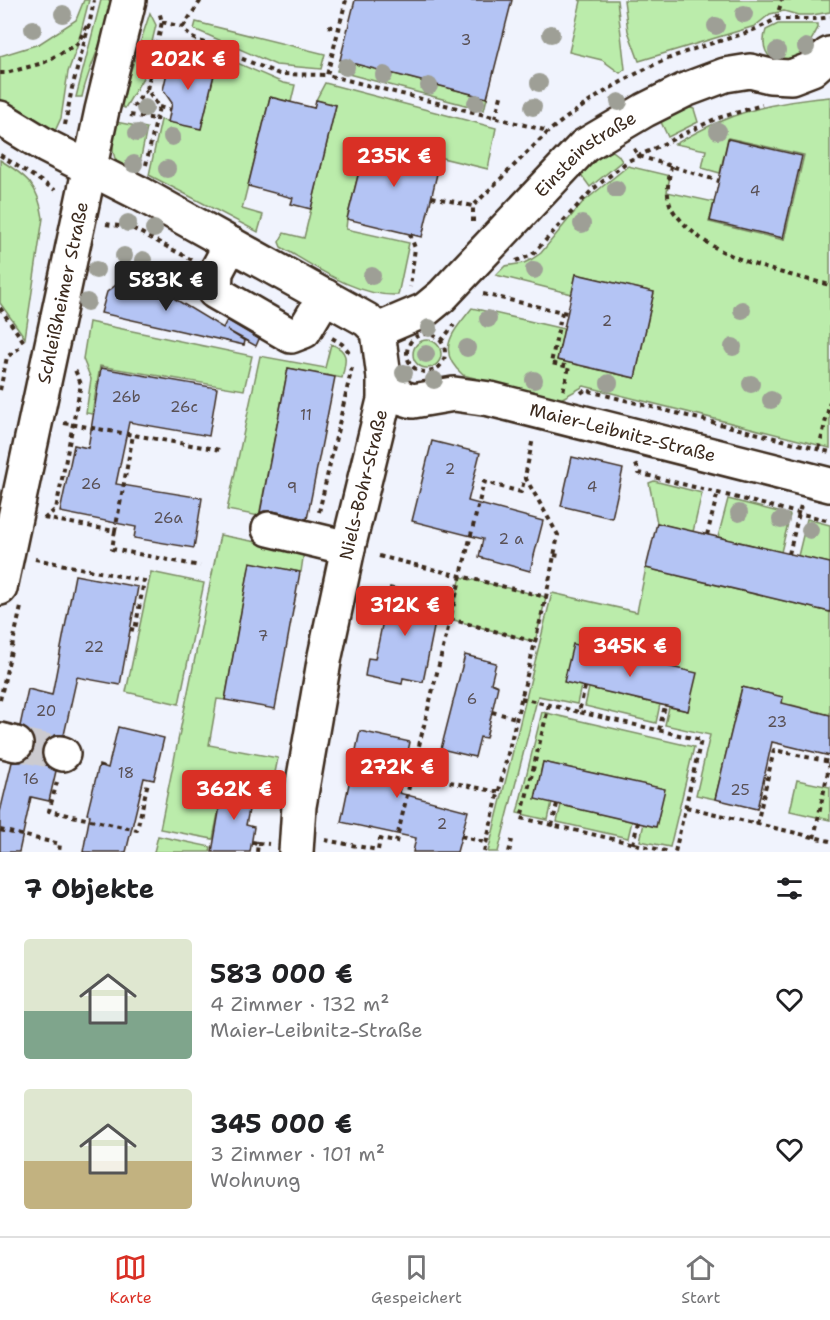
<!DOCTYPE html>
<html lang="de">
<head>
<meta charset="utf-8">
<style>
	:root { --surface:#fff; --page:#f2f2f2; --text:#202124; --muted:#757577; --line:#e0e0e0; --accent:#d93025 }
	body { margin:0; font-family:"Shantell Sans",sans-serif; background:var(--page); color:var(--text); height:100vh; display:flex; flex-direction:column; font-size:22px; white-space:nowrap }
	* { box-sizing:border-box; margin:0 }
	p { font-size:20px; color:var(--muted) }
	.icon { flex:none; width:33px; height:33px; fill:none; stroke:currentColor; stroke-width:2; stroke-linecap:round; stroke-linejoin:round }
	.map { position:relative; height:852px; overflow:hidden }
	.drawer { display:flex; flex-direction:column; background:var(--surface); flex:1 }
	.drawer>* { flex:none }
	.price { position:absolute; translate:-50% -51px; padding:0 14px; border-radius:6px; background:var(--accent); color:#fff; font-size:20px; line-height:39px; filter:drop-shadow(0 2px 3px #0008) }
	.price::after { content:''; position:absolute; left:50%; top:36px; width:18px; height:14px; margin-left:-9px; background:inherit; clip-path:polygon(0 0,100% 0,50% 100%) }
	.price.selected { background:#222; color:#fff }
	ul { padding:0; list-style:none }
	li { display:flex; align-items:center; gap:18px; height:150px; padding:0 24px }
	li span { display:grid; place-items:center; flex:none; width:168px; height:120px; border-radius:6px; color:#555 }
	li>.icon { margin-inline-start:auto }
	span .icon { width:72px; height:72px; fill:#fffc; stroke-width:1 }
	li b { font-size:26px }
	h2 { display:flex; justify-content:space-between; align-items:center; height:72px; padding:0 24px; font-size:26px }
	.dock { display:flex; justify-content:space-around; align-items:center; height:84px; border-top:2px solid var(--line); background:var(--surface); font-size:16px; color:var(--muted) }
	.dock a { display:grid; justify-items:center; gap:3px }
	.dock .selected { color:var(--accent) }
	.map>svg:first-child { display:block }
	.green { fill:#bbecab; stroke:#7b8b64; stroke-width:1.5 }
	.building { fill:#b4c4f4; stroke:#3b2a1e; stroke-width:1.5 }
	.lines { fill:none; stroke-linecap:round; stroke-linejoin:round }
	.minor-tunnel { stroke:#cccbd0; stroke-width:33; stroke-dasharray:33 16; stroke-linecap:butt }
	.minor-casing { stroke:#3b2a1e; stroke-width:38 }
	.path { stroke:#3b2a1e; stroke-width:4; stroke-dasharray:4.5 4.5; stroke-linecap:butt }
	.minor { stroke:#fff; stroke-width:33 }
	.tree { fill:#9e9f96 }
	.labels { text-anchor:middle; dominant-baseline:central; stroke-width:5; stroke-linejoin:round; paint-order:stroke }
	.number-label { font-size:15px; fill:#595054 }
	.street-label { font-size:18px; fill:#3b2a1e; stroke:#fff }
</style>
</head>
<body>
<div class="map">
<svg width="830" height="852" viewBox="0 0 830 852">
	<rect width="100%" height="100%" fill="#f0f3fd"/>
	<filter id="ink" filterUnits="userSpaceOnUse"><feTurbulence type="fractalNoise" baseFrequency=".0167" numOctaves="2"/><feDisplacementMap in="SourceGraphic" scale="12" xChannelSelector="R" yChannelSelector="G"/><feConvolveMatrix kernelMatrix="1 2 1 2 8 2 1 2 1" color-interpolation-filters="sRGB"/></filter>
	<g filter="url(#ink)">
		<path class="green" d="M84,0H89L77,47L68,72L61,118L55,131L47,130L0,106V56L39,44L76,20Z
			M101,0H111C108,13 106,26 102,38C95,58 86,77 82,97H76Z
			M579,0H617L625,69L620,73L602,60L569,52L581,1Z
			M624,0H830V12L812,15H798L784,11L770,14L755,26L639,61L628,31Z
			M150,13L156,25L144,76L125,108L119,106Z
			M196,22L325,54L321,69L276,65L194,29Z
			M778,24H818V28C812,38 806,53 797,59C792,62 788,62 783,62C765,61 761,45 766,30Z
			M219,55L283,83L295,85L291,102L270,97L242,209L263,215L258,232L149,175L161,120L201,128Z
			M340,60L487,98L484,110L337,71Z
			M325,83L496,128L488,169L367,140L347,219L346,229L409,243L398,295C357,297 316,267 281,247L279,242L284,233L304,238L336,105L316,100Z
			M830,97V448L584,386L559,400L463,375C434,350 454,331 472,308L564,329L557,360L635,378L654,292L576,274L572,294L496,275L505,266L524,263L532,259L541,253L582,203L628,166L670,176L667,192L714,202L709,222L784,240L804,155L728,138L720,173L702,168L706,150L675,144C690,136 705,127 721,121C753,107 795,100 830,97Z
			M685,106L694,109L698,122L668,137L661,122L662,113Z
			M116,122L147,128L137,177C132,173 125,170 120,166C109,155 113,136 116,122Z
			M610,149L618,155L622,161L590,187L582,176L581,166Z
			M0,160C28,177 38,185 43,218L25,338L0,303Z
			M89,322L252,356L244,390L100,366L92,414L86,413L91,379L83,359Z
			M413 354a14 14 0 1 1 28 0a14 14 0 1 1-28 0Z
			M331,344C350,351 346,361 342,378L288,368L259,516L227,510L260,356L325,368Z
			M654,481L702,493L693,532L657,523L649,483Z
			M728,499L790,515L781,552L718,537Z
			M807,519L830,525V563L798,556Z
			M220,535L304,551L301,572L250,563L225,700L217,699L209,745L278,758L271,792L224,783L213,839L160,829Z
			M646,568L830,612V715L792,705L781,706L783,697L742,687L715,799L696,795L710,735L665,725L669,707L688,711L564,682L581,686L577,704L538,696L498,852H488L552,593L637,612Z
			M151,572L204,583L179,704L126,692Z
			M461,577L546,597L535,642L450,619Z
			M589,688L660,704L656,723L585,706Z
			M542,712L694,747L670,847L640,841L644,823L656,826L664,789L543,762L535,798L552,802L548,820L517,813Z
			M797,780L830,787V820L790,811Z
			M561,805L632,821L628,838L557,822Z
			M158,836L211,847L210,852H154Z"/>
		<path class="building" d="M355,0H512L487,98L340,60Z
			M171,55L216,66L201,129L168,122L172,103L163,90Z
			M270,97L314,108L316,100L336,105L311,209L291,204L293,198L248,186Z
			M728,139L802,156L783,238L710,221Z
			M367,140L441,157L422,237L347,219Z
			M132,273L223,328L227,320L259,339L256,346L227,330L245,341L244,345L101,313L107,292Z
			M576,274L654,292L635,378L557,360Z
			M101,368L217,388L209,436L129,422L116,484L202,498L194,548L134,538L136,527L60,512L74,445L88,448Z
			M288,368L335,377L307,519L273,511H264L260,513Z
			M432,441L480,453L468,501L543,521L530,571L479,557L483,539L412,521Z
			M572,457L623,469L612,518L561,506Z
			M657,523L830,563V612L646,568Z
			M250,562L300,572L275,709L225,700Z
			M75,575L138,587L120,685L77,677L64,735H56L48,739L42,748V757L46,765L56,771L49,801L31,797L19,852H0V812L12,762H21L29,757L34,748V738L29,731L20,726L28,689L52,695Z
			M390,587L440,598L423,682L403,678L402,684L365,676L368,658L375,659Z
			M573,644L697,673L688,711L564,682Z
			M465,655L496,663L491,683L498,686L486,738L480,737L475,757L441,749Z
			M742,687L783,697L782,703L830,715V756L772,742L757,809L715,799Z
			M118,727L164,738L154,780L144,778L126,852H83L90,815L87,814L99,765L108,768Z
			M360,731L410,742L399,793L468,811L457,852H413L416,838L341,822Z
			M543,762L665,789L656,827L535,799Z
			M224,783L253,789L246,825L254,827L250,852H212Z"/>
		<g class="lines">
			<path class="minor-tunnel" d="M16,744L60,753"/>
			<g class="minor-casing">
				<g id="minor">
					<path id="s1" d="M0,118L46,146L141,194L367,320L378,331L384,377L400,397L413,401L454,394L490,399L830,485"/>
					<path d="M231,244L216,272L215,292L291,336L304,331L325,296"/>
					<path id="s2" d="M378,331L385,327L425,310L442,296L584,146L645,110L685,90L725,75L750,71L770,76L791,77L812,69L828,55L830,54"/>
					<path d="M269,529L348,548"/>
					<path id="s3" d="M0,588L102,110L129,0"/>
					<path d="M0,740L16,744"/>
					<path d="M60,753L63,754"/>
					<path id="s4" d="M296,852L299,806L325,656L348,548L384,400V377"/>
				</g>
			</g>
			<path class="path" d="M346,0L327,75L548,131
				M776,19H817L830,17
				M162,22L183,27L190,37L279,74L327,75
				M328,26L347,30
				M183,27L201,0
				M0,73H6L43,63L77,44L87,26
				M133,107L147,89
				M159,107L171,110
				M130,115L156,119
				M495,118L502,93
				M65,125L72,88L90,21L94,0
				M634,149L639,156L719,181
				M0,155L55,190
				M146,165L159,107L147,89L162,22L159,11
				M671,166C669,180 665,193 671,207C673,211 676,215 679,218C713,260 780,272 830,285
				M432,197L473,206
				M473,222V206L549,131C589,100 632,72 680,54C713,41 745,37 776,19L782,0
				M106,224L132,228L192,260
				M410,234L415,248L410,287
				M516,261L532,255L592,190L628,161L715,119L762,105
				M483,294L567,313
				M0,308L24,342
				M562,312L551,363L569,367L563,391
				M407 353a19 19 0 1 1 38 0a19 19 0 1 1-38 0Z
				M332,338L342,344L351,354
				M441,341L454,325
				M0,390L7,357L23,345
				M581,393L585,390L830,452
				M64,423L220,450
				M819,449L830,402
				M636,464L639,473L654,477L830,521
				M319,512L352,367
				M44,518L115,531L112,549L200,566
				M44,519L56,509L81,384L75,370
				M115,531L133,435
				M707,535L718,492
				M789,554L801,505
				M554,555L560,556
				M379,556L546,597L558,535L525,477L533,438
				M35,559L144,581L135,630L130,629
				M450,619L535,642
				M585,687L579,712L701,740L675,852
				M521,698L579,712
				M0,700L21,607
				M549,705L521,818L670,852
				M492,712L516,718
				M659,730L665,706
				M57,782L49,811L137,830L148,782
				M498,792L412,774L484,482L521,492L525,477
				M686,807L830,841
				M757,824L774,750L830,762
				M552,826L557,804
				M0,830L60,844L59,852
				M461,836L487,843
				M814,838L830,762
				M325,840L378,850L380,839L396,842L412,774
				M252,842L258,843
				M633,844L638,822
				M257,852L258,843L269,844
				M484,852L546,597
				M509,852L512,840"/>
			<use href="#minor" class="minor"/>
		</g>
		<g class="tree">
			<circle cx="63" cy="14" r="9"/>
			<circle cx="744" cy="14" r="9"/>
			<circle cx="716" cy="26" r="9"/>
			<circle cx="33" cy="29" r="9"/>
			<circle cx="551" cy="34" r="9"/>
			<circle cx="806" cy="47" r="9"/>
			<circle cx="777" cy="51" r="9"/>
			<circle cx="346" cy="67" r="9"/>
			<circle cx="384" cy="75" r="9"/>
			<circle cx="539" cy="83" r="9"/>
			<circle cx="429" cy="86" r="9"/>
			<circle cx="619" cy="102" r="9"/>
			<circle cx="476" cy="103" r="9"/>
			<circle cx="533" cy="107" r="9"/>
			<circle cx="145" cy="108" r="9"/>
			<circle cx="718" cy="131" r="9"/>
			<circle cx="137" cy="133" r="9"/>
			<circle cx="172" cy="137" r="9"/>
			<circle cx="134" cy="164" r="9"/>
			<circle cx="167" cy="169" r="9"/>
			<circle cx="616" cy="189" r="9"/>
			<circle cx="128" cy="223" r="9"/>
			<circle cx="582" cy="224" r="9"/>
			<circle cx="154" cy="229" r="9"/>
			<circle cx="124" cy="256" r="9"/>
			<circle cx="143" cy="260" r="9"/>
			<circle cx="96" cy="270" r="9"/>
			<circle cx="534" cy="270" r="9"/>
			<circle cx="372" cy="276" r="9"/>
			<circle cx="87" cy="302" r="9"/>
			<circle cx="742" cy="310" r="9"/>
			<circle cx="488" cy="319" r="9"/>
			<circle cx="429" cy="328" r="9"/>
			<circle cx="733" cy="347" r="9"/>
			<circle cx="467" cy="348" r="9"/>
			<circle cx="426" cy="354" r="9"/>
			<circle cx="404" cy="373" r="9"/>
			<circle cx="434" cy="380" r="9"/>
			<circle cx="534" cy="380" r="9"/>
			<circle cx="609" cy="383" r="9"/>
			<circle cx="751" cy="384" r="9"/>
			<circle cx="771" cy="400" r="9"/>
			<circle cx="739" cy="513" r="9"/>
			<circle cx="781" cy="520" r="9"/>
			<circle cx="810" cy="530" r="9"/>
		</g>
	</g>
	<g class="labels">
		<g class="number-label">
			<text x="466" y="40">3</text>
			<text x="755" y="191">4</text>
			<text x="607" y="321">2</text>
			<text x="126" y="397">26b</text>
			<text x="184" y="407">26c</text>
			<text x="306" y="415">11</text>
			<text x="450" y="469">2</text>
			<text x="91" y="484">26</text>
			<text x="592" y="487">4</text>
			<text x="292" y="488">9</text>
			<text x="168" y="518">26a</text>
			<text x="511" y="539">2 a</text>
			<text x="263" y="636">7</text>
			<text x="94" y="647">22</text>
			<text x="472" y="699">6</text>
			<text x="46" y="711">20</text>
			<text x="777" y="722">23</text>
			<text x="126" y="773">18</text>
			<text x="31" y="779">16</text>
			<text x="740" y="790">25</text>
			<text x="442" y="824">2</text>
		</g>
		<g class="street-label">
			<text stroke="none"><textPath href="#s2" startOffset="276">Einsteinstraße</textPath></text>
			<text stroke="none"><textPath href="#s3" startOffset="302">Schleißheimer Straße</textPath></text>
			<text stroke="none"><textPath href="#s1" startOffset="735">Maier-Leibnitz-Straße</textPath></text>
			<text stroke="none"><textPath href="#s4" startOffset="374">Niels-Bohr-Straße</textPath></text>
		</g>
	</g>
</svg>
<b class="price" style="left:188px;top:91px">202K €</b>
<b class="price" style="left:394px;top:188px">235K €</b>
<b class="price selected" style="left:166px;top:312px">583K €</b>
<b class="price" style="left:405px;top:637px">312K €</b>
<b class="price" style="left:630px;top:678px">345K €</b>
<b class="price" style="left:397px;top:799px">272K €</b>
<b class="price" style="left:234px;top:821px">362K €</b>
</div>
<section class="drawer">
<h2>7 Objekte<svg class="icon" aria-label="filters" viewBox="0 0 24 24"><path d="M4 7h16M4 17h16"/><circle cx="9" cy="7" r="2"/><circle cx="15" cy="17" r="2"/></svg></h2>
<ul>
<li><span style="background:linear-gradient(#dfe7d0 60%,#7fa58c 0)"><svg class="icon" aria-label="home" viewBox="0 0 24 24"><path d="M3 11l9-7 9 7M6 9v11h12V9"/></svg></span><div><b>583 000 €</b><p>4 Zimmer · 132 m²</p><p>Maier-Leibnitz-Straße</p></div><svg class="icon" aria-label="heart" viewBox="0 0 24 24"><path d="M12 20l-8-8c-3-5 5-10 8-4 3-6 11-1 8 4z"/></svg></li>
<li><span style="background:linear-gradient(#dfe7d0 60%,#c2b280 0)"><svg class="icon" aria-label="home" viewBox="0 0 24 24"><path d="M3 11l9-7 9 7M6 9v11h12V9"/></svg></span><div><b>345 000 €</b><p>3 Zimmer · 101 m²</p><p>Wohnung</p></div><svg class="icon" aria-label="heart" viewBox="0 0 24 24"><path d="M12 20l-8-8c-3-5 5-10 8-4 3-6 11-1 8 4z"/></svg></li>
</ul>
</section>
<nav class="dock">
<a class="selected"><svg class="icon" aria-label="map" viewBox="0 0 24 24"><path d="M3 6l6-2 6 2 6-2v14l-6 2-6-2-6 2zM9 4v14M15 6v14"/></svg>Karte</a>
<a><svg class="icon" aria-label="saved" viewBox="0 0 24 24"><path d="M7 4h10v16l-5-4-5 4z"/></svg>Gespeichert</a>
<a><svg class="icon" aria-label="home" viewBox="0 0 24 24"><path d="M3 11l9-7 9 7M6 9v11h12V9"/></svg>Start</a>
</nav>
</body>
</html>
